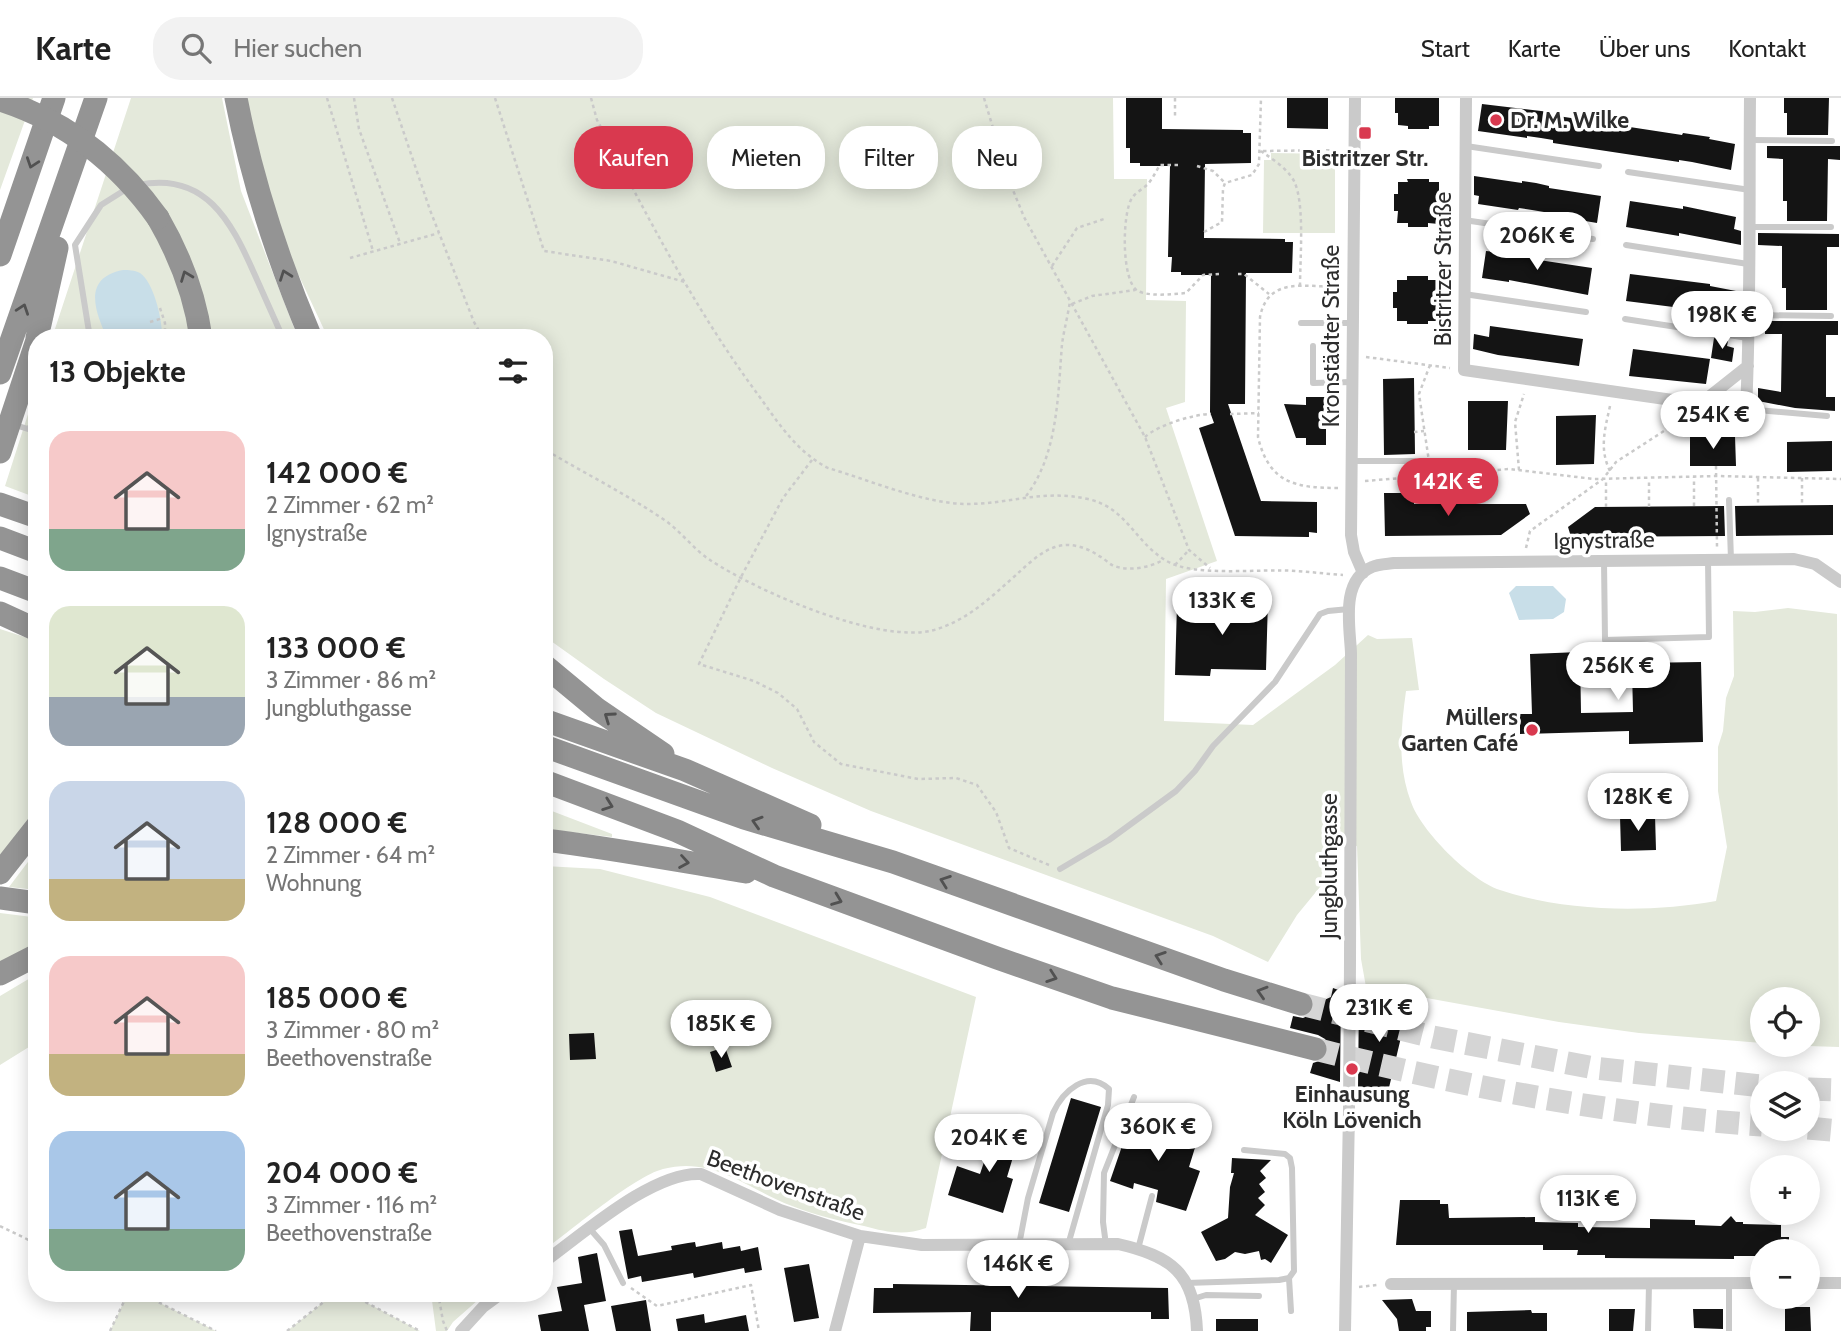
<!DOCTYPE html>
<html lang="de">
<head>
<meta charset="utf-8">
<style>
	:root { --surface:#fff; --page:#f2f2f2; --text:#222; --muted:#767676; --line:#e0e0e0; --accent:#d9394f }
	body { margin:0; font-family:Cabin,sans-serif; background:var(--page); color:var(--text); height:100vh; display:flex; flex-direction:column; font-size:26px; white-space:nowrap }
	* { box-sizing:border-box; margin:0 }
	p { font-size:23px; color:var(--muted) }
	.icon { flex:none; width:38px; height:38px; fill:none; stroke:currentColor; stroke-width:2; stroke-linecap:round; stroke-linejoin:round }
	.map { position:relative; flex:1; overflow:hidden }
	.side { position:absolute; left:28px; top:231px; width:525px; height:973px; display:flex; flex-direction:column; background:var(--surface); border-radius:28px; box-shadow:0 4px 18px #0003 }
	.side>* { flex:none }
	.guide { position:absolute; left:574px; top:28px; width:665px; height:63px; display:flex; gap:14px }
	.buttons { position:absolute; left:1750px; top:889px; display:grid; gap:14px }
	.buttons a { display:grid; place-items:center; width:70px; height:70px; border-radius:50%; background:var(--surface); box-shadow:0 4px 18px #0003; font-size:35px }
	.price { position:absolute; translate:-50% -60px; padding:0 16px; border-radius:24px; background:#fff; color:#222; font-size:23px; line-height:46px; filter:drop-shadow(0 2px 4px #0008) }
	.price::after { content:''; position:absolute; left:50%; top:42px; width:21px; height:16px; margin-left:-10px; background:inherit; clip-path:polygon(0 0,100% 0,50% 100%) }
	.price.current { background:var(--accent); color:#fff }
	ul { padding:0; list-style:none }
	li { display:flex; align-items:center; gap:21px; height:175px; padding:0 21px }
	li span { display:grid; place-items:center; flex:none; width:196px; height:140px; border-radius:21px; color:#555 }
	li>.icon { margin-inline-start:auto }
	span .icon { width:84px; height:84px; fill:#fffc; stroke-width:1 }
	li b { font-size:30px }
	h2 { display:flex; justify-content:space-between; align-items:center; height:84px; padding:0 21px; font-size:30px }
	.chip { padding:0 24px; border-radius:28px; background:var(--surface); box-shadow:0 4px 18px #0003; font-size:24px; line-height:63px }
	.chip.current { background:var(--accent); color:#fff }
	header { display:flex; align-items:center; gap:42px; box-sizing:border-box; height:98px; padding:0 35px; background:var(--surface); border-bottom:2px solid var(--line) }
	header strong { font-size:33px }
	nav { display:flex; gap:38px; margin-inline-start:auto; font-size:24px }
	.search { width:490px; height:63px; background:var(--page); display:flex; align-items:center; gap:18px; box-sizing:border-box; padding:0 24px; border-radius:28px; color:var(--muted); font-size:26px }
	.map>svg:first-child { display:block }
	.green { fill:#e4e9db }
	.water { fill:#c8dee8 }
	.building { fill:#141414 }
	.lines { fill:none; stroke-linecap:round; stroke-linejoin:round }
	.motorway-tunnel { stroke:#d5d5d5; stroke-width:23; stroke-dasharray:23 11; stroke-linecap:butt }
	.path { stroke:#cacaca; stroke-width:2.5; stroke-dasharray:3.5 3.5; stroke-linecap:butt }
	.service { stroke:#cacaca; stroke-width:6 }
	.minor { stroke:#cacaca; stroke-width:12 }
	.motorway { stroke:#949494; stroke-width:23 }
	.minor-bridge { stroke:#cacaca; stroke-width:12 }
	.motorway-bridge { stroke:#949494; stroke-width:23 }
	.oneway { stroke:#515151 }
	.poi-dot { fill:#d9394f; stroke:#fff; stroke-width:2.5 }
	.labels { text-anchor:middle; dominant-baseline:central; stroke-width:7; stroke-linejoin:round; paint-order:stroke }
	.poi-label { font-size:23px; font-weight:bold; fill:#2d2d2d; stroke:#fff }
	.street-label { font-size:23px; fill:#2d2d2d; stroke:#fff }
</style>
</head>
<body>
<header>
<strong>Karte</strong>
<div class="search"><svg class="icon" aria-label="search" viewBox="0 0 24 24"><circle cx="10" cy="10" r="6"/><path d="M15 15l6 6"/></svg>Hier suchen</div>
<nav><a>Start</a><a>Karte</a><a>Über uns</a><a>Kontakt</a></nav>
</header>
<div class="map">
<svg width="1841" height="1233" viewBox="0 0 1841 1233">
	<rect width="100%" height="100%" fill="#fff"/>
	<path class="green" d="M0,0H33L0,92Z
		M131,0H222L241,93L298,240H52Z
		M247,0H1113L1114,81H1147L1146,202L1186,203L1185,304L1166,310L1217,463L1166,481L1164,623L1253,627L1335,567L1368,537L1377,541L1412,540L1419,592L1406,593C1401,630 1397,667 1411,704C1421,733 1470,782 1500,792C1564,814 1650,815 1716,803L1727,749L1718,693V649L1723,633L1726,600L1734,578L1733,513L1755,514L1788,510L1837,516L1839,949L1778,947H1808V901H1762V945L1639,935L1559,924L1366,889L1361,861L1357,748L1342,746L1334,772L1297,817L1268,864L1213,838L871,713L772,670L656,615L604,581L544,538V240H328L286,150L258,55Z
		M1271,55L1335,56V135H1263L1264,62H1271Z
		M37,288V400L5,388Z
		M0,531L37,543V710L0,758Z
		M544,710L612,736V739L544,731Z
		M37,752V792L9,789Z
		M544,768L600,771L710,799L976,899L926,1130C904,1138 886,1134 864,1128C839,1123 815,1117 792,1108C747,1091 715,1058 663,1071C633,1079 572,1132 544,1152Z
		M0,815L32,819L33,815H37V844L0,866Z
		M37,876V944L0,967V898Z
		M128,1195H140L216,1233H110Z
		M335,1195L354,1198L420,1233H287Z
		M431,1195H486L453,1224L447,1233H436Z"/>
	<path class="water" d="M123,172C129,172 134,172 140,175C154,184 163,224 162,240H107C95,213 82,180 123,172Z
		M1516,488H1553L1566,501L1564,514L1553,521L1519,522L1509,495Z"/>
	<path class="building" d="M1126,0H1162V31L1243,32V35H1251V65L1205,66L1204,140L1285,141V144H1293L1292,175H1246L1245,306H1228L1261,403L1317,404V435L1309,434V439L1235,438L1199,330L1214,325L1210,314L1211,177H1181V174H1171L1172,159H1168L1170,68H1140V65H1130V50H1126Z
		M1287,0H1328V31L1287,30Z
		M1395,0H1439V28H1429V31H1408V28L1398,27V15H1395Z
		M1784,0H1829L1828,37H1787V15H1784Z
		M1482,6L1558,15V18L1682,37L1683,35L1710,39L1709,41L1735,46L1731,72L1692,64L1679,62V64L1553,45V42L1541,40L1527,38V40L1478,33Z
		M1767,48H1840V62L1828,61L1827,123H1787V103H1783V61L1767,60Z
		M1474,78L1522,85V83L1536,85L1549,88V90L1601,98L1597,125L1544,116V114L1532,112L1519,110L1518,112L1478,106L1479,98L1474,97Z
		M1407,81H1429V84H1439V126L1428,125V129H1408V125H1397L1398,113H1394V96H1398V84H1408Z
		M1630,103L1683,111V108L1736,119L1734,131L1741,133V147L1679,135V138L1626,129Z
		M1758,135L1839,136V149H1827V212H1786V190H1782V148L1758,147Z
		M1486,153L1526,157L1540,159L1539,162L1592,170L1588,197L1509,182V184L1482,180Z
		M1630,176L1710,186V188L1736,193L1729,231L1716,229L1718,217L1705,215V213L1626,203Z
		M1407,178H1428V182H1438V223H1428V226H1407V223H1397V210H1393V194H1397V182H1407Z
		M1765,223H1838V237H1826V299H1835V313L1795,310L1758,303V290L1781,294L1782,236H1765Z
		M1490,228L1583,241L1579,268L1498,257L1473,251L1474,236L1489,239Z
		M1714,240L1728,243L1727,248L1734,250L1732,264L1711,260Z
		M1633,251L1710,261L1706,286L1629,278Z
		M1414,280L1415,356L1384,357L1383,281Z
		M1306,299H1326V347H1306V340H1296L1284,306L1306,307Z
		M1468,303H1508L1506,352H1468Z
		M1596,317L1594,366L1556,367V318Z
		M1735,338L1736,368H1690V339Z
		M1832,343V373L1787,374V344Z
		M1384,395H1414V406H1526L1530,416L1501,437L1385,438Z
		M1833,407V437L1736,438L1735,408Z
		M1724,408L1725,438L1571,439L1568,429L1595,409Z
		M1232,500L1268,501L1266,572L1211,571L1210,578L1175,577L1177,506L1232,507Z
		M1580,554L1581,615L1633,614L1632,571H1639V565L1701,564L1703,644L1629,646V633L1520,636V616H1532L1530,556Z
		M1655,717L1656,752L1621,753L1620,718Z
		M1333,890L1341,893L1340,984L1310,975L1313,965L1325,961L1328,955L1329,948L1325,941L1318,937L1290,930L1293,918L1303,920L1310,917L1315,906L1331,899Z
		M1359,899L1391,910L1392,906L1408,910L1387,998L1358,990Z
		M594,935L596,961L570,962L569,936Z
		M725,949L732,969L716,974L710,954Z
		M1071,1000L1101,1009L1069,1114L1039,1105Z
		M1132,1019L1198,1040L1189,1069L1200,1073L1186,1113L1156,1104L1158,1092L1134,1085L1133,1091L1110,1083Z
		M996,1028L1020,1036L1007,1079L1013,1081L1003,1115L948,1097L957,1068L980,1076Z
		M1232,1060L1271,1062L1260,1073L1266,1080L1259,1086L1265,1094L1258,1100L1265,1107L1255,1117L1288,1137L1271,1165L1265,1161L1261,1162L1259,1153L1245,1156L1235,1154L1225,1161L1216,1163L1201,1134L1228,1120L1230,1089L1234,1075H1231Z
		M1400,1102H1440V1106H1448L1449,1120L1535,1119V1124L1578,1125V1129L1650,1130V1121L1695,1122V1127L1721,1128L1731,1118L1736,1124H1743V1126L1781,1127V1139H1789V1153H1762V1158H1734V1161L1605,1160V1157H1577L1578,1152H1543V1147H1396Z
		M632,1131L638,1158L672,1152L671,1148L688,1145L695,1144L696,1149L722,1144L723,1151L740,1148L741,1153L758,1149L762,1172L745,1175L744,1170L694,1180L693,1175L642,1184L641,1178L628,1181L619,1133Z
		M597,1155L606,1203L584,1207L589,1233H541L538,1217L562,1213L557,1189L582,1185L578,1159Z
		M809,1166L819,1220L794,1224L784,1170Z
		M893,1186L1168,1190L1169,1221H1151V1214H991V1233H970L971,1214L873,1215L874,1190H893Z
		M1412,1201L1416,1213H1431V1229H1426V1233H1399L1397,1221L1382,1202Z
		M646,1202L651,1233H616L611,1208Z
		M1785,1209H1810L1811,1233H1785Z
		M1609,1211H1635L1633,1233H1609Z
		M1693,1211H1723V1231L1694,1230Z
		M1531,1212L1532,1215H1547V1233H1467V1214Z
		M704,1216L705,1225L746,1217L749,1233H678L676,1221Z
		M1216,1221H1258V1233H1216Z"/>
	<g class="lines">
		<path class="motorway-tunnel" d="M1301,906L1433,939L1594,970L1762,988
			M1315,951C1462,988 1611,1017 1762,1027
			M1808,991L1841,992
			M1808,1030L1841,1033"/>
		<path class="path" d="M327,0L373,153
			M354,0L359,31L400,145
			M392,0L430,112L474,224L483,240
			M495,0L544,153L611,163L685,184
			M591,0L597,22C646,116 695,212 759,298C779,326 797,354 828,370C869,382 925,406 967,406C1010,406 1042,391 1088,401C1127,410 1134,443 1165,462C1192,480 1262,470 1296,473C1312,474 1327,476 1343,477
			M984,0L1008,80L1024,119L1145,339L1189,452L1210,470
			M1175,0V18
			M1261,53C1272,61 1287,70 1294,83C1305,105 1300,161 1300,188
			M1263,53L1340,52
			M1178,67H1160C1156,73 1153,80 1148,86C1143,91 1136,94 1132,100C1122,115 1121,184 1138,193C1150,199 1173,196 1186,195L1203,177L1219,176
			M1197,68L1213,73L1225,85
			M1204,134L1222,124L1223,91L1225,85L1252,77L1259,66L1261,0
			M350,160L439,135
			M1052,168L1077,130L1104,121
			M1238,176H1244L1269,196
			M1072,206L1092,198L1135,192
			M160,210L165,225V240
			M150,224L163,220
			M1366,259L1450,270
			M1430,267L1419,296L1431,377
			M1230,316L1259,315
			M1414,334L1424,333
			M1145,339C1158,327 1194,316 1211,316
			M544,346L549,354C586,376 626,396 663,421C680,432 693,451 710,462C757,493 879,547 934,532C968,522 990,500 1016,477C1027,467 1040,454 1055,449C1070,444 1086,449 1099,458C1104,460 1108,465 1112,467C1127,474 1149,470 1163,462
			M812,362L783,400L741,479L699,566L754,583L778,595L797,611L814,644L841,666L918,681L956,680L977,687L996,714L1009,750L1049,767
			M1716,368L1717,449
			M1519,372L1515,324L1524,296
			M1610,373C1599,351 1605,331 1610,308
			M1758,380V408
			M1802,380V408
			M1365,383L1509,371L1594,381L1716,378L1841,381
			M1338,390C1295,390 1269,385 1258,339L1260,219C1268,178 1306,189 1338,189
			M1026,398C1058,357 1058,296 1062,246C1064,232 1068,217 1070,203
			M1694,408V379
			M1606,409V381
			M1649,409V381
			M1526,450L1530,433L1603,381L1616,364L1684,320
			M1175,467L1189,452
			M0,1128L37,1146
			M1359,1189L1377,1187
			M631,1190L657,1208L751,1187L759,1233
			M140,1195L216,1233
			M339,1195L354,1198L420,1233
			M438,1195L443,1223L447,1233
			M110,1233L128,1195
			M287,1233L335,1195"/>
		<path class="service" d="M1750,42L1832,43
			M1466,48L1599,68
			M1628,74L1750,92
			M138,87C205,73 231,123 254,175C264,197 273,218 283,240
			M1464,122L1593,141
			M1750,129H1831
			M1626,147L1748,166
			M1464,196L1586,214
			M1749,217L1831,218
			M1625,221L1748,240
			M1301,225H1353
			M90,240L75,147L101,107L128,90
			M1313,248V285L1352,284
			M1746,311L1827,318
			M15,327L28,331L37,322
			M1352,363H1414
			M1729,402L1731,462
			M1604,463L1605,542L1709,539L1708,462
			M1060,771L1109,742L1176,693L1195,673L1213,648L1275,584L1320,516L1328,513L1349,511
			M590,1131L604,1147L623,1185
			M1019,1147L1028,1100L1053,1015C1063,993 1087,971 1109,991L1108,1007L1068,1147
			M1106,1147L1103,1124L1104,1075L1134,999
			M1138,1151L1152,1098
			M1289,1180L1291,1213
			M1186,1185L1279,1182L1289,1180L1294,1173L1292,1070L1290,1060L1285,1056L1244,1052
			M1729,1185V1233
			M1193,1201L1206,1197L1259,1198
			M1453,1233L1454,1185
			M1648,1233L1649,1186"/>
		<path class="minor" d="M1355,0L1351,437L1354,454L1363,475
			M1466,0L1464,272L1700,306
			M1748,268L1700,306L1746,311C1751,208 1749,104 1750,0
			M1350,864L1351,555C1350,529 1340,482 1372,469C1378,466 1387,466 1394,465L1794,461L1815,466L1841,484
			M544,1164C583,1136 653,1073 701,1076L780,1112L860,1138L922,1147L1118,1146C1171,1158 1195,1175 1197,1233
			M1808,1185H1841
			M1391,1186L1762,1185
			M461,1233L483,1209L502,1195
			M835,1233L860,1138
			M1345,1233L1349,1014"/>
		<path class="motorway" d="M236,0C252,83 278,162 311,240
			M158,120C180,158 195,196 201,240
			M0,157L54,0
			M37,240L57,150
			M0,275L96,0
			M0,354L37,242
			M0,406L37,419
			M0,440L37,454
			M0,480L37,494
			M0,515L37,532
			M544,567L597,611L663,656
			M544,622L685,672L810,727
			M544,648L744,720L893,764L1224,882L1301,906
			M544,683L677,733L774,778L997,860L1112,900L1315,951
			M544,742C612,750 679,763 746,774
			M0,775L37,728
			M0,800L37,805
			M0,876L37,857"/>
		<path class="minor-bridge" d="M1349,1014L1350,864"/>
		<path class="motorway-bridge" d="M0,2C66,23 118,64 158,120"/>
	</g>
	<defs><path id="oneway-chevron" d="M-2-3.5L2.5 0L-2 3.5" fill="none" stroke-width="1.6" stroke-linecap="round" stroke-linejoin="round" transform="scale(1.75)"/></defs>
	<g class="oneway">
		<use href="#oneway-chevron" transform="translate(32 65) rotate(109)"/>
		<use href="#oneway-chevron" transform="translate(285 177) rotate(-110)"/>
		<use href="#oneway-chevron" transform="translate(186 178) rotate(-111)"/>
		<use href="#oneway-chevron" transform="translate(23 211) rotate(-71)"/>
		<use href="#oneway-chevron" transform="translate(609 619) rotate(-145)"/>
		<use href="#oneway-chevron" transform="translate(608 707) rotate(20)"/>
		<use href="#oneway-chevron" transform="translate(757 724) rotate(-163)"/>
		<use href="#oneway-chevron" transform="translate(684 764) rotate(9)"/>
		<use href="#oneway-chevron" transform="translate(945 783) rotate(-160)"/>
		<use href="#oneway-chevron" transform="translate(837 802) rotate(21)"/>
		<use href="#oneway-chevron" transform="translate(1160 859) rotate(-161)"/>
		<use href="#oneway-chevron" transform="translate(1052 879) rotate(19)"/>
		<use href="#oneway-chevron" transform="translate(1262 894) rotate(-163)"/>
	</g>
	<g class="poi-dot">
		<circle cx="1496" cy="22" r="7"/>
		<rect x="1358" y="28" width="14" height="14" rx="3.5"/>
		<circle cx="1532" cy="632" r="7"/>
		<circle cx="1352" cy="971" r="7"/>
	</g>
	<g class="labels">
		<g class="poi-label">
			<text x="1510" y="22" text-anchor="start">Dr. M. Wilke</text>
			<text x="1365" y="60">Bistritzer Str.</text>
			<text x="1518" y="619" text-anchor="end">Müllers<tspan x="1518" dy="26">Garten Café</tspan></text>
			<text x="1352" y="996">Einhausung<tspan x="1352" dy="26">Köln Lövenich</tspan></text>
		</g>
		<g class="street-label">
			<text transform="translate(1443 171) rotate(-90)">Bistritzer Straße</text>
			<text transform="translate(1331 238) rotate(-90)">Kronstädter Straße</text>
			<text transform="translate(1604 442) rotate(-1)">Ignystraße</text>
			<text transform="translate(1329 768) rotate(-90)">Jungbluthgasse</text>
			<text transform="translate(786 1087) rotate(20)">Beethovenstraße</text>
		</g>
	</g>
</svg>
<div class="buttons">
<a><svg class="icon" aria-label="locate" viewBox="0 0 24 24"><circle cx="12" cy="12" r="6"/><path d="M12 2v4M12 18v4M2 12h4M18 12h4"/></svg></a>
<a><svg class="icon" aria-label="layers" viewBox="0 0 24 24"><path d="M12 4l9 5-9 5-9-5zM3 14l9 5 9-5"/></svg></a>
<a>+</a>
<a>−</a>
</div>
<b class="price" style="left:1537px;top:174px">206K €</b>
<b class="price" style="left:1722px;top:253px">198K €</b>
<b class="price" style="left:1713px;top:353px">254K €</b>
<b class="price current" style="left:1448px;top:420px">142K €</b>
<b class="price" style="left:1222px;top:539px">133K €</b>
<b class="price" style="left:1618px;top:604px">256K €</b>
<b class="price" style="left:1638px;top:735px">128K €</b>
<b class="price" style="left:1379px;top:946px">231K €</b>
<b class="price" style="left:721px;top:962px">185K €</b>
<b class="price" style="left:1158px;top:1065px">360K €</b>
<b class="price" style="left:989px;top:1076px">204K €</b>
<b class="price" style="left:1588px;top:1137px">113K €</b>
<b class="price" style="left:1018px;top:1202px">146K €</b>
<div class="guide">
<a class="chip current">Kaufen</a>
<a class="chip">Mieten</a>
<a class="chip">Filter</a>
<a class="chip">Neu</a>
</div>
<section class="side">
<h2>13 Objekte<svg class="icon" aria-label="filters" viewBox="0 0 24 24"><path d="M4 7h16M4 17h16"/><circle cx="9" cy="7" r="2"/><circle cx="15" cy="17" r="2"/></svg></h2>
<ul>
<li><span style="background:linear-gradient(#f6c9c9 70%,#7fa58c 0)"><svg class="icon" aria-label="home" viewBox="0 0 24 24"><path d="M3 11l9-7 9 7M6 9v11h12V9"/></svg></span><div><b>142 000 €</b><p>2 Zimmer · 62 m²</p><p>Ignystraße</p></div></li>
<li><span style="background:linear-gradient(#dfe7d0 65%,#9aa5b1 0)"><svg class="icon" aria-label="home" viewBox="0 0 24 24"><path d="M3 11l9-7 9 7M6 9v11h12V9"/></svg></span><div><b>133 000 €</b><p>3 Zimmer · 86 m²</p><p>Jungbluthgasse</p></div></li>
<li><span style="background:linear-gradient(#c9d6e8 70%,#c2b280 0)"><svg class="icon" aria-label="home" viewBox="0 0 24 24"><path d="M3 11l9-7 9 7M6 9v11h12V9"/></svg></span><div><b>128 000 €</b><p>2 Zimmer · 64 m²</p><p>Wohnung</p></div></li>
<li><span style="background:linear-gradient(#f6c9c9 70%,#c2b280 0)"><svg class="icon" aria-label="home" viewBox="0 0 24 24"><path d="M3 11l9-7 9 7M6 9v11h12V9"/></svg></span><div><b>185 000 €</b><p>3 Zimmer · 80 m²</p><p>Beethovenstraße</p></div></li>
<li><span style="background:linear-gradient(#a9c7e8 70%,#7fa58c 0)"><svg class="icon" aria-label="home" viewBox="0 0 24 24"><path d="M3 11l9-7 9 7M6 9v11h12V9"/></svg></span><div><b>204 000 €</b><p>3 Zimmer · 116 m²</p><p>Beethovenstraße</p></div></li>
</ul>
</section>
</div>
</body>
</html>
